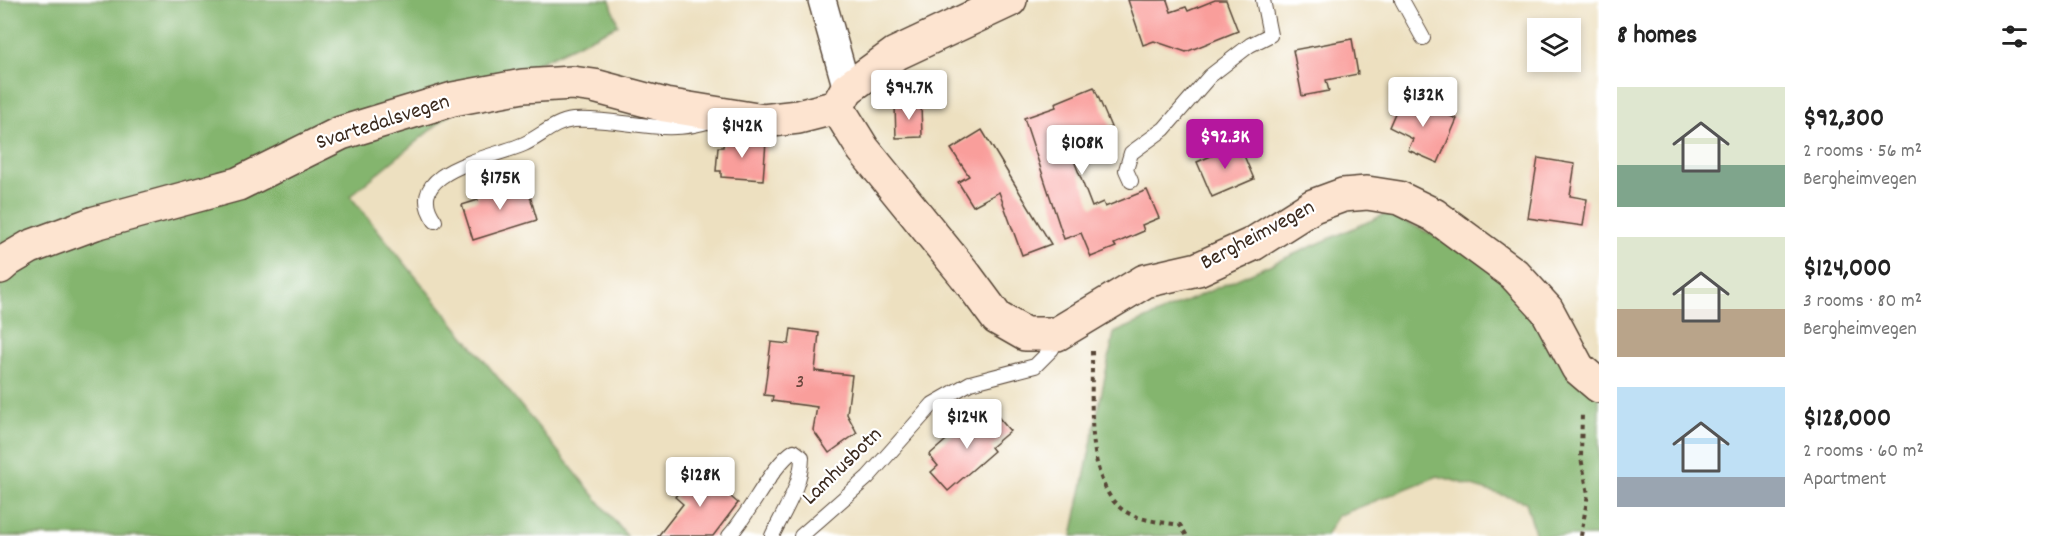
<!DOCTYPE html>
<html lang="en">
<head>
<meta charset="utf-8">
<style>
	:root { --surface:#fff; --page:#f2f2f2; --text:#222; --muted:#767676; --accent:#b5179e }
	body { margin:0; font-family:Dekko,sans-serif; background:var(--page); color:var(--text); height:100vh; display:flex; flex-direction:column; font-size:22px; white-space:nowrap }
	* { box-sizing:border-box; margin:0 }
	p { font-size:20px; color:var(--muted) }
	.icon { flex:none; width:33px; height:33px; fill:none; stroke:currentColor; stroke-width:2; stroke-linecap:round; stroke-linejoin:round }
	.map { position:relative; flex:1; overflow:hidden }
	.drawer { display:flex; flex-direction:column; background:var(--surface); width:450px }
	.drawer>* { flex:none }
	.buttons { position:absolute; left:1527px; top:18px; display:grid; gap:12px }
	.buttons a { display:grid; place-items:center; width:54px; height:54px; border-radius:0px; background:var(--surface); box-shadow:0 3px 9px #0003; font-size:30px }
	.price { position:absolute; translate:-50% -51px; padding:0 14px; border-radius:6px; background:#fff; color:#222; font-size:20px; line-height:39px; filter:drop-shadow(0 2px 3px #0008) }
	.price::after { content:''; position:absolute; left:50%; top:36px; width:18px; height:14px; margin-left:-9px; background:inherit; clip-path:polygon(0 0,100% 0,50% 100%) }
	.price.selected { background:var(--accent); color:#fff }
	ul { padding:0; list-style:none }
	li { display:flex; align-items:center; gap:18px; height:150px; padding:0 18px }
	li span { display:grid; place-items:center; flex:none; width:168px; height:120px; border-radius:0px; color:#555 }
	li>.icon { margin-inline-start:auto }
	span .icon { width:72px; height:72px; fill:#fffc; stroke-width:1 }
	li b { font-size:26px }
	h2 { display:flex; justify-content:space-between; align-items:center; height:72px; padding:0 18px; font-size:26px }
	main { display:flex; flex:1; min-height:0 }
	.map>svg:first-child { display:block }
	.forest { fill:#84b56e; stroke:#607046; stroke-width:1.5 }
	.building { fill:#f99e9b }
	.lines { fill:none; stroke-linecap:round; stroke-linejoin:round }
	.lane-casing { stroke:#564536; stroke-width:16 }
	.street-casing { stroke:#564536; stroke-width:30 }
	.secondary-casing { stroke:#564536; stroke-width:36 }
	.path { stroke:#564536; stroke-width:4; stroke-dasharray:4.5 4.5; stroke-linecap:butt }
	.lane { stroke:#fff; stroke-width:14 }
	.street { stroke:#fff; stroke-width:27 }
	.secondary { stroke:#fde4d0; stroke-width:33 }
	.labels { text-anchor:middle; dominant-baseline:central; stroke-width:4.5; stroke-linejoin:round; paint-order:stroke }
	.number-label { font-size:20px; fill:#6a473d }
	.street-label { font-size:22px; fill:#3b2a1e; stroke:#fff }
</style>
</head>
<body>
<main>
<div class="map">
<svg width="1599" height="536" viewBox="0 0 1599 536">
	<rect width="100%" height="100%" fill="#fff"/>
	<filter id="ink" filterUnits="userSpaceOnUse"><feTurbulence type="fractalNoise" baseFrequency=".0167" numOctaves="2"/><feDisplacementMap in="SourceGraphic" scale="12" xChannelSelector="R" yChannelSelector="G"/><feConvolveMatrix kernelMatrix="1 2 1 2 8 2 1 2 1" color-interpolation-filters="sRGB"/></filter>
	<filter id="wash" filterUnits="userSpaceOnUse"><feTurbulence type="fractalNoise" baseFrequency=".008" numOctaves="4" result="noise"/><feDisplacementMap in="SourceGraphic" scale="24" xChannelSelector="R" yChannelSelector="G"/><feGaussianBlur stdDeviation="1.35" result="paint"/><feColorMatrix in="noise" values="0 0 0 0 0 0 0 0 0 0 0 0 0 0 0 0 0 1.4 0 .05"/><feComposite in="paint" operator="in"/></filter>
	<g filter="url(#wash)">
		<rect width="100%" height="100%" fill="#ede0c0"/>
		<path class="forest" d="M0,0H610L618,25L477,92L350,196L627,536H0Z
			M1388,213L1509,272L1599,362V536H1536L1526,502L1438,476L1337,516L1326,536H1072L1114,333Z"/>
		<g id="blocks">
			<path class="building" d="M1128,0H1167L1171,12L1186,7L1188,11L1215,0H1226L1238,31L1186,52L1154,41L1143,45Z
				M1352,39L1358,74L1326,80L1329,91L1302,96L1293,50Z
				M1094,87L1111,127L1068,145L1092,207L1103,202L1105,207L1147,190L1159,218L1142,225L1144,231L1114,244L1116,247L1091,257L1081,233L1064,239L1024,118L1056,107L1055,103Z
				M1403,95L1457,119L1438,163L1408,150L1413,139L1389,127Z
				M921,104L922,137L896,138L895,105Z
				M982,130L1014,183L1051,244L1022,255L999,192L973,206L958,182L969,176L951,149Z
				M724,139L766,142L763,180L721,177V171H716L718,147H723Z
				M1239,144L1254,179L1212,197L1197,162Z
				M1538,158L1575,164L1570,196L1587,199L1583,226L1528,218Z
				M526,182L537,220L473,240L462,205L478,200L476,195Z
				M791,329L819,333L815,371L852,375L847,414L857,433L829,453L813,430L817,407L772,401L773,396L764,395L771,342L789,344Z
				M994,412L1010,431L991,447L994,451L948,491L931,472L938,466L929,455L969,420L975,428Z
				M697,468L738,503L713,536H658L683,504L675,497Z"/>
		</g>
	</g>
	<g filter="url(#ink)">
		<use href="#blocks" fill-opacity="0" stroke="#564536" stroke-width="1.5"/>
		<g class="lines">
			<g class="lane-casing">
				<path id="lane" d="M1402,0L1423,38
					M1131,181L1126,170L1131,153L1164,129L1210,76L1250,45L1270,35L1263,0
					M435,221C399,171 493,158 524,144C540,137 554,122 573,120C621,117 664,137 710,121
					M729,536C749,515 773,463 794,451L802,457C802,484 783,513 772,536
					M801,536L868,477L933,404L970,383L1035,366L1052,349L1057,336"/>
			</g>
			<g class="street-casing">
				<path id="street" d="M822,0L847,89"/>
			</g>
			<g class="secondary-casing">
				<path id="secondary" d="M837,107L863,149L966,276L997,318L1025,334H1057L1145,281L1198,269L1253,244L1313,206L1343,195L1367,193L1399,198L1434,215L1514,274L1547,310L1578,368L1599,386
					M837,107L847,89L895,54L1010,0
					M0,267L8,260L30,247L95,223L238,184L341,133L453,99L523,86L572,83L594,86L665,105L763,121L798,117L837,107"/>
			</g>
			<path class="path" d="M1092,351C1093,395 1083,486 1126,512C1142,521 1162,522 1180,525L1187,536
				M1581,536L1588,494L1581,458L1582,412"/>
			<use href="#lane" class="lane"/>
			<use href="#street" class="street"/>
			<use href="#secondary" class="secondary"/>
		</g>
	</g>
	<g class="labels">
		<g class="number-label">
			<text x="800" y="383">3</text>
		</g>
		<g class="street-label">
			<text transform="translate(383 123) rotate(-18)">Svartedalsvegen</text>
			<text transform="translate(1258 236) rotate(-28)">Bergheimvegen</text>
			<text transform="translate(843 467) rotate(-44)">Lamhusbotn</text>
		</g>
	</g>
</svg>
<div class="buttons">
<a><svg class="icon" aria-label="layers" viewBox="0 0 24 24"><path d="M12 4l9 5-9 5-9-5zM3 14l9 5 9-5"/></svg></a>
</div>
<b class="price" style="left:909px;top:121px">$94.7K</b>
<b class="price" style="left:1423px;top:128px">$132K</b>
<b class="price" style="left:742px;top:159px">$142K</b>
<b class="price selected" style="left:1225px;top:170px">$92.3K</b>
<b class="price" style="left:1082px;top:176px">$108K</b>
<b class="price" style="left:500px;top:211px">$175K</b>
<b class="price" style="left:967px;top:450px">$124K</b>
<b class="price" style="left:700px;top:508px">$128K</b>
</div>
<section class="drawer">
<h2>8 homes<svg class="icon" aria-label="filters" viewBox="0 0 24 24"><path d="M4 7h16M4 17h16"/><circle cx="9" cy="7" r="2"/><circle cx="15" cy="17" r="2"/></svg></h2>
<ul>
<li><span style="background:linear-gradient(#dfe7d0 65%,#7fa58c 0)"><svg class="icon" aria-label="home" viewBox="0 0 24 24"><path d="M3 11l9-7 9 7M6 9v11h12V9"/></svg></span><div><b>$92,300</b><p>2 rooms · 56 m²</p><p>Bergheimvegen</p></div></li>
<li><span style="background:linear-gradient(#dfe7d0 60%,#b9a48a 0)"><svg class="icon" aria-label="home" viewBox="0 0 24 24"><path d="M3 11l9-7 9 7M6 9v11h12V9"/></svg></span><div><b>$124,000</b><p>3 rooms · 80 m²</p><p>Bergheimvegen</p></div></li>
<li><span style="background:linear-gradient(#bfe0f5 75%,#9aa5b1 0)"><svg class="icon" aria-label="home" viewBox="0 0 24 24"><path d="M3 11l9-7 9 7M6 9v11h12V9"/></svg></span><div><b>$128,000</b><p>2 rooms · 60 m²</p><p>Apartment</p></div></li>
</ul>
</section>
</main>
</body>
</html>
